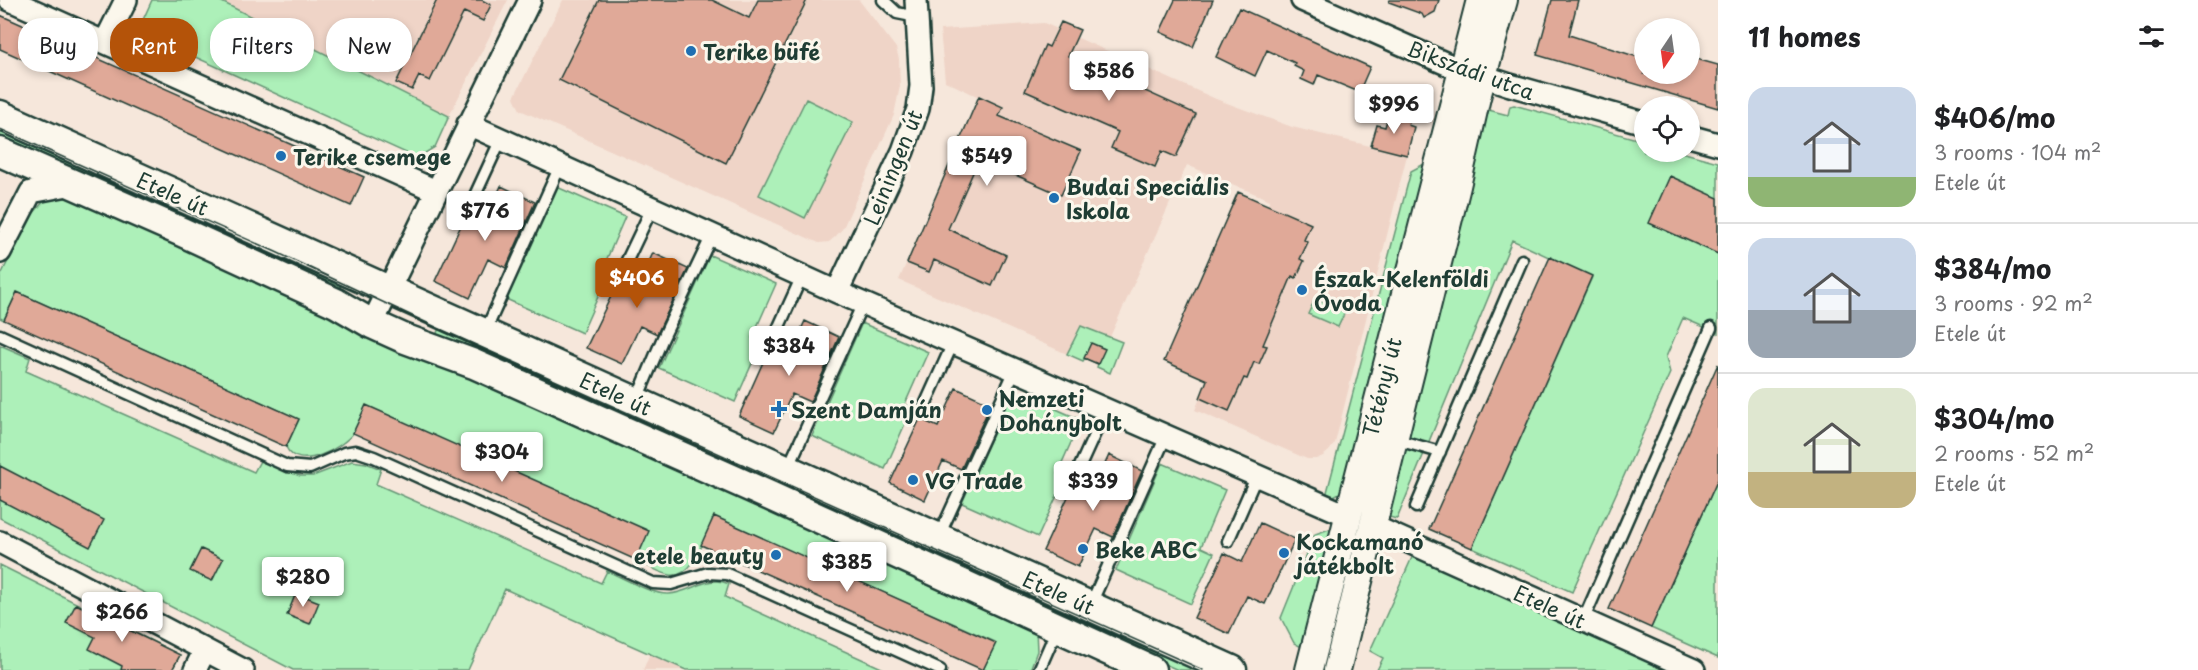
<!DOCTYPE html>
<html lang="en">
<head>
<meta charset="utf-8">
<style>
	:root { --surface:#fff; --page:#f6f6f6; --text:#202124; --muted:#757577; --line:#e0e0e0; --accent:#b45309 }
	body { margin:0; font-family:"Playpen Sans",sans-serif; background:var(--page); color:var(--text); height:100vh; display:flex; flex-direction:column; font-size:22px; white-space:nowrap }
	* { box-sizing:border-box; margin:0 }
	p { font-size:20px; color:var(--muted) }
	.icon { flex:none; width:33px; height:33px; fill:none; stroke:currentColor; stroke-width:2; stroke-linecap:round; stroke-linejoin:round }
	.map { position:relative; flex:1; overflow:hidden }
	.side { display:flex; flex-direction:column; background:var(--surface); width:480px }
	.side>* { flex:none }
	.hud { position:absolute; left:18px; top:18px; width:570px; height:54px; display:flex; gap:12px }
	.needle { width:39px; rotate:193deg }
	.buttons { position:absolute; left:1634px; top:18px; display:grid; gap:12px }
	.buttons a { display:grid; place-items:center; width:66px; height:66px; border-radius:50%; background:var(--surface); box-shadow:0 3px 9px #0003; font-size:30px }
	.price { position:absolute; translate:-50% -51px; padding:0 14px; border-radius:6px; background:#fff; color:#222; font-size:20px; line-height:39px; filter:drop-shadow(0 2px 3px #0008) }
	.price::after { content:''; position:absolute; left:50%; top:36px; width:18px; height:14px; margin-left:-9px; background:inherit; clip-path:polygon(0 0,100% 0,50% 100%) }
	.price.current { background:var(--accent); color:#fff }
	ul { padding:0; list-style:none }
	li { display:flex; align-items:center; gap:18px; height:150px; padding:0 30px }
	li+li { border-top:2px solid var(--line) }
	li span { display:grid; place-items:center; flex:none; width:168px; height:120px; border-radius:18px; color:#555 }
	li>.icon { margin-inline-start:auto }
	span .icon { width:72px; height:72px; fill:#fffc; stroke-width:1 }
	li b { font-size:26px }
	h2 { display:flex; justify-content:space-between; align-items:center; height:72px; padding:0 30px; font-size:26px }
	.chip { padding:0 21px; border-radius:24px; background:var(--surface); box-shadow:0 3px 9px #0003; font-size:21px; line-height:54px }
	.chip.current { background:var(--accent); color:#fff }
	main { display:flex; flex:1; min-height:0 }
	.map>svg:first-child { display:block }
	.built { fill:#efd4c7 }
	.green { fill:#adf0b9; stroke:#669676; stroke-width:1.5 }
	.building { fill:#e0a998; stroke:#1f3d34; stroke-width:1.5 }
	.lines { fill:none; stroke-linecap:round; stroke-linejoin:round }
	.service-casing { stroke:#1f3d34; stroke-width:15 }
	.minor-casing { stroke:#1f3d34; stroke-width:26 }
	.tertiary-casing { stroke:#1f3d34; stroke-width:30 }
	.secondary-casing { stroke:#1f3d34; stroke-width:33 }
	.service { stroke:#fbf7ec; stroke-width:10 }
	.minor { stroke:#fbf7ec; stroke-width:21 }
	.tertiary { stroke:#fbf7ec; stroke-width:26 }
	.secondary { stroke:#fbf7ec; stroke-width:28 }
	.tram { stroke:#1f3d34; stroke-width:1.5 }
	.poi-dot { fill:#1f6fb2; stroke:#fbf7ec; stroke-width:2 }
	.labels { text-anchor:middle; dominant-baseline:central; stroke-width:6; stroke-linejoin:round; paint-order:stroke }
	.poi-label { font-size:21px; font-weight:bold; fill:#1f3d34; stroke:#fbf7ec; text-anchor:start }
	.street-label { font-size:21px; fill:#1f3d34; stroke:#fbf7ec }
</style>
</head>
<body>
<main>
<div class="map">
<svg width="1718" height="670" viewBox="0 0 1718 670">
	<rect width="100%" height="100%" fill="#f6e7db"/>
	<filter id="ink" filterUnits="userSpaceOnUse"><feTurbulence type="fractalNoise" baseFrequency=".0167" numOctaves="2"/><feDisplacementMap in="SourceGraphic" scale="12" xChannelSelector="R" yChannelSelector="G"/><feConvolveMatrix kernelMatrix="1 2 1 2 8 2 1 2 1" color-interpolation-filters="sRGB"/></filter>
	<g filter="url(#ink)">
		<path class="built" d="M218,0H508L449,116Z
			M563,0H859L896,48L899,59L900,86L894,115L843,228L836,236L829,242L819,243L520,110L514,97Z
			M1044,23L1216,99L1292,127L1407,155L1335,443L1329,451L1323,456L1316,459H1307L1195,410L1229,330L1252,238L1270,200L1187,165L1110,337L1081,326L1067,354L899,280L979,97L945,81L940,30Z
			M650,653L686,670H643Z"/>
		<path class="green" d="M152,0H218L449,116L435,147L417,158L138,31Z
			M806,99L853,122L805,218L759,195Z
			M1514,105L1644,141V152H1681L1718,162V333L1683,318L1666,357L1670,373L1572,592L1472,548L1592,277L1512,240L1397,519L1389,517L1387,509L1485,121L1481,108L1508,115L1510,106Z
			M0,127L342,281L337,292L0,140Z
			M1428,162L1345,490L1332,497L1326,496L1411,171Z
			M557,187L625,217L602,270L608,274L582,333L506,299Z
			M64,193L1036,630L1037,651L1030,670H983L995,642L714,517C705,534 695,579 670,575C659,573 646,565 636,560L366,406C362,414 359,424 354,432C343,448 298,473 286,447L299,419L17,292L4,320L0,318V277L30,217L46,199Z
			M710,255L776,284L752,338L761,343L735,402L659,368Z
			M1315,299L1345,312L1338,327L1308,314Z
			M862,323L928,352L905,404L912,408L885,469L812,436Z
			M1081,326L1122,342L1110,373L1097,367L1098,364L1085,358L1083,361L1067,354Z
			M439,328L1208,670H1178L435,338Z
			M0,345L30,358L26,371L254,472L260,461L300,476H313L352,461L366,463L381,469L376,484L601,583L607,571C624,578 652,595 669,594C691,593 707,574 729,584L725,597L886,670H686L505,589L468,670H293L0,518Z
			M1013,390L1081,420L1057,474L1065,478L1038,537L962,503Z
			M1162,463L1225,490L1201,547L1214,553L1191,604L1116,570Z
			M1718,479V658L1651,628Z
			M1335,527L1305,649L1294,643L1281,618L1315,534Z
			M1414,553L1674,670H1377L1383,658L1370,651Z
			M0,565L180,655L172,670H0Z"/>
		<path class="building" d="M437,0H482L491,5L483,21L464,12L430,81L419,76L412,90L396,83Z
			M599,0H712L749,18L758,0H807L726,163L559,80Z
			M1175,0H1213L1193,47L1160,32Z
			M1390,0H1439L1435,12L1424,18L1422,14L1389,2Z
			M1552,0H1578L1569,35L1644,59V74H1689V57L1718,65V108L1537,55Z
			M1239,8L1370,67L1359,92L1318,75L1314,85L1301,79L1304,71L1294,66L1295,63L1267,50L1255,76L1216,57Z
			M0,15L364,177L351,206L0,49Z
			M1061,22L1080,30L1068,56L1196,114L1176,157L1162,151L1155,167L1111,148L1118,132L1025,91L1045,45L1049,47Z
			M979,96L1003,107L999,116L1081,151L1061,195L979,159L948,229L1006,255L992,286L934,260L929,272L907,263Z
			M1389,113L1410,118L1408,125L1414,127L1407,155L1371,146L1377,125L1385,127Z
			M1670,176L1718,198V254L1649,223Z
			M501,186L535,202L506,268L488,259L470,298L435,281L465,217L483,225Z
			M1238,192L1311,224L1304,240L1308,242L1300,259L1304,261L1296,278L1292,276L1263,345L1267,346L1259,364L1254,362L1247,379L1244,378L1229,411L1200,398L1207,380L1164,361Z
			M653,253L688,269L657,334L640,326L622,364L586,348L617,284L635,292Z
			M1550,257L1592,276L1472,548L1429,529Z
			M17,292L299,419L286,447L4,320Z
			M805,321L839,337L810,402L792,394L774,432L739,416L768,351L787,360Z
			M1091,343L1105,349L1098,364L1084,358Z
			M1718,364V479L1651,628L1609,609Z
			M956,388L991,404L961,469L943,461L925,500L890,483L920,419L938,427Z
			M366,405L649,531L636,560L353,433Z
			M1109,455L1142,471L1113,537L1096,529L1078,567L1043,551L1073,486L1091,495Z
			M0,466L104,520L90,547L0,500Z
			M714,516L996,643L983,670L701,545Z
			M1260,523L1295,539L1265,604L1247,596L1229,634L1194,618L1224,553L1242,562Z
			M201,549L223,559L212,581L190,571Z
			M296,593L319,602L310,624L287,615Z
			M76,604L180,655L172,670H121L122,666L89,649L95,637L66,623Z"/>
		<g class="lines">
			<g class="service-casing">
				<path id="service" d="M883,0L897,13L917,17
					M471,204L501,139
					M621,273L652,208
					M485,332L560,166
					M0,335L287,466L310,468L344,453L356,451L374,457L653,583L671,584L708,573L727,574L940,670
					M772,342L802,276
					M637,399L662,340L712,235
					M925,405L953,343
					M1394,439L1440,452
					M787,470L863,303
					M1076,475L1106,409
					M1416,507L1522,260
					M938,538L1015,370
					M1228,541L1257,475
					M1090,606L1166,436
					M1583,621L1711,328
					M1039,670L1057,629"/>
			</g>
			<g class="minor-casing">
				<path id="minor" d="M10,0L436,191
					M1302,0L1449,65L1510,85L1644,123
					M105,42L126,0
					M468,124L837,292L1349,516
					M1689,136L1718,144
					M0,252L31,192L73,184
					M837,292L903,151L918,109L921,86L916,0
					M372,324L530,0
					M1373,526L1694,670
					M0,542L243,670
					M195,670L205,650"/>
			</g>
			<g class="tertiary-casing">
				<path id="tertiary" d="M1309,670L1480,0
					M1337,670L1457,186L1477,97L1504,0"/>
			</g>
			<g class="secondary-casing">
				<path id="secondary" d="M0,115L1232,670
					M0,152L182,232L336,303L372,324L403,338L474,364L770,496L1151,670"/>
			</g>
			<use href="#service" class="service"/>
			<use href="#minor" class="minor"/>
			<use href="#tertiary" class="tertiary"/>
			<use href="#secondary" class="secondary"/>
			<path class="tram" d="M0,129L276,252L438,328L1203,670"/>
		</g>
	</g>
	<g class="poi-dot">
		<circle cx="691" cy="51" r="6"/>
		<circle cx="281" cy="156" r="6"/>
		<circle cx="1054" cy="198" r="6"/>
		<circle cx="1302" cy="290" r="6"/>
		<path d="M776 400h6v6h6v6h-6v6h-6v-6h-6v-6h6z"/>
		<circle cx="987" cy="410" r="6"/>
		<circle cx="913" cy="480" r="6"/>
		<circle cx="1083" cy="549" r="6"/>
		<circle cx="1284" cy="553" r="6"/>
		<circle cx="776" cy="555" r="6"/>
	</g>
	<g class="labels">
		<g class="poi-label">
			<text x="703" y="51">Terike büfé</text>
			<text x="293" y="156">Terike csemege</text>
			<text x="1066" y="186">Budai Speciális<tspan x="1066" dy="24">Iskola</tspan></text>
			<text x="1314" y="278">Észak-Kelenföldi<tspan x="1314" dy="24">Óvoda</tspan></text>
			<text x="999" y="398">Nemzeti<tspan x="999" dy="24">Dohánybolt</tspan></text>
			<text x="791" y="409">Szent Damján</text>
			<text x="925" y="480">VG Trade</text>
			<text x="1296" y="541">Kockamanó<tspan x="1296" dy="24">játékbolt</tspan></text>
			<text x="1095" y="549">Beke ABC</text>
			<text x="764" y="555" text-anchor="end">etele beauty</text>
		</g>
		<g class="street-label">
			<text transform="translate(1471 69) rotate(20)">Bikszádi utca</text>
			<text transform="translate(892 167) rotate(-68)">Leiningen út</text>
			<text transform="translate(173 193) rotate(24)">Etele út</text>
			<text transform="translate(1381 387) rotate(-76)">Tétényi út</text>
			<text transform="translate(616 393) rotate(24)">Etele út</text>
			<text transform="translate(1059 592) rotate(24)">Etele út</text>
			<text transform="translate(1550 606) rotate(24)">Etele út</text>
		</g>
	</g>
</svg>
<div class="buttons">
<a><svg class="needle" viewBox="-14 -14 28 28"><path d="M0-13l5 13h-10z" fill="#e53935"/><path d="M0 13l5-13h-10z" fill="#757577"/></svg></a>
<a><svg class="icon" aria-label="locate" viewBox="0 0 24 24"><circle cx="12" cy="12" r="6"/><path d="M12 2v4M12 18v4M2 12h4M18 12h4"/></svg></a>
</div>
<b class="price" style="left:1109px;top:102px">$586</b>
<b class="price" style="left:1394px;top:135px">$996</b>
<b class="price" style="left:987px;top:187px">$549</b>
<b class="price" style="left:485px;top:242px">$776</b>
<b class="price current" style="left:637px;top:309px">$406</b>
<b class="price" style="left:789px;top:377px">$384</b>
<b class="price" style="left:502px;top:483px">$304</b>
<b class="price" style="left:1093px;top:512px">$339</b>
<b class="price" style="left:847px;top:593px">$385</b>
<b class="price" style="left:303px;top:608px">$280</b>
<b class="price" style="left:122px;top:643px">$266</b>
<div class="hud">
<a class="chip">Buy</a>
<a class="chip current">Rent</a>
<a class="chip">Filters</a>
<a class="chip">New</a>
</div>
</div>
<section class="side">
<h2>11 homes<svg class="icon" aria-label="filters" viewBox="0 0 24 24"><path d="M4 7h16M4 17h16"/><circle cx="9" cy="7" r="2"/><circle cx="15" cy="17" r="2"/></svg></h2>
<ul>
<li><span style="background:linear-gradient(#c9d6e8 75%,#8fb573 0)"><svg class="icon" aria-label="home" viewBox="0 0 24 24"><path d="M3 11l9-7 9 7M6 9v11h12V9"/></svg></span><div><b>$406/mo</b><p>3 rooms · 104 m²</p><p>Etele út</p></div></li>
<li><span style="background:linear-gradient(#c9d6e8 60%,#9aa5b1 0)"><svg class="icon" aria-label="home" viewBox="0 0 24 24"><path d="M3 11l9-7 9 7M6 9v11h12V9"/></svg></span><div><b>$384/mo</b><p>3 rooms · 92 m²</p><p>Etele út</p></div></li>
<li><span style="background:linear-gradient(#dfe7d0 70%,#c2b280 0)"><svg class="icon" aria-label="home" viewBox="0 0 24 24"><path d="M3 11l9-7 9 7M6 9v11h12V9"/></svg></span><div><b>$304/mo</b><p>2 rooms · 52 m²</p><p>Etele út</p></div></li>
</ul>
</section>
</main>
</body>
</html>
